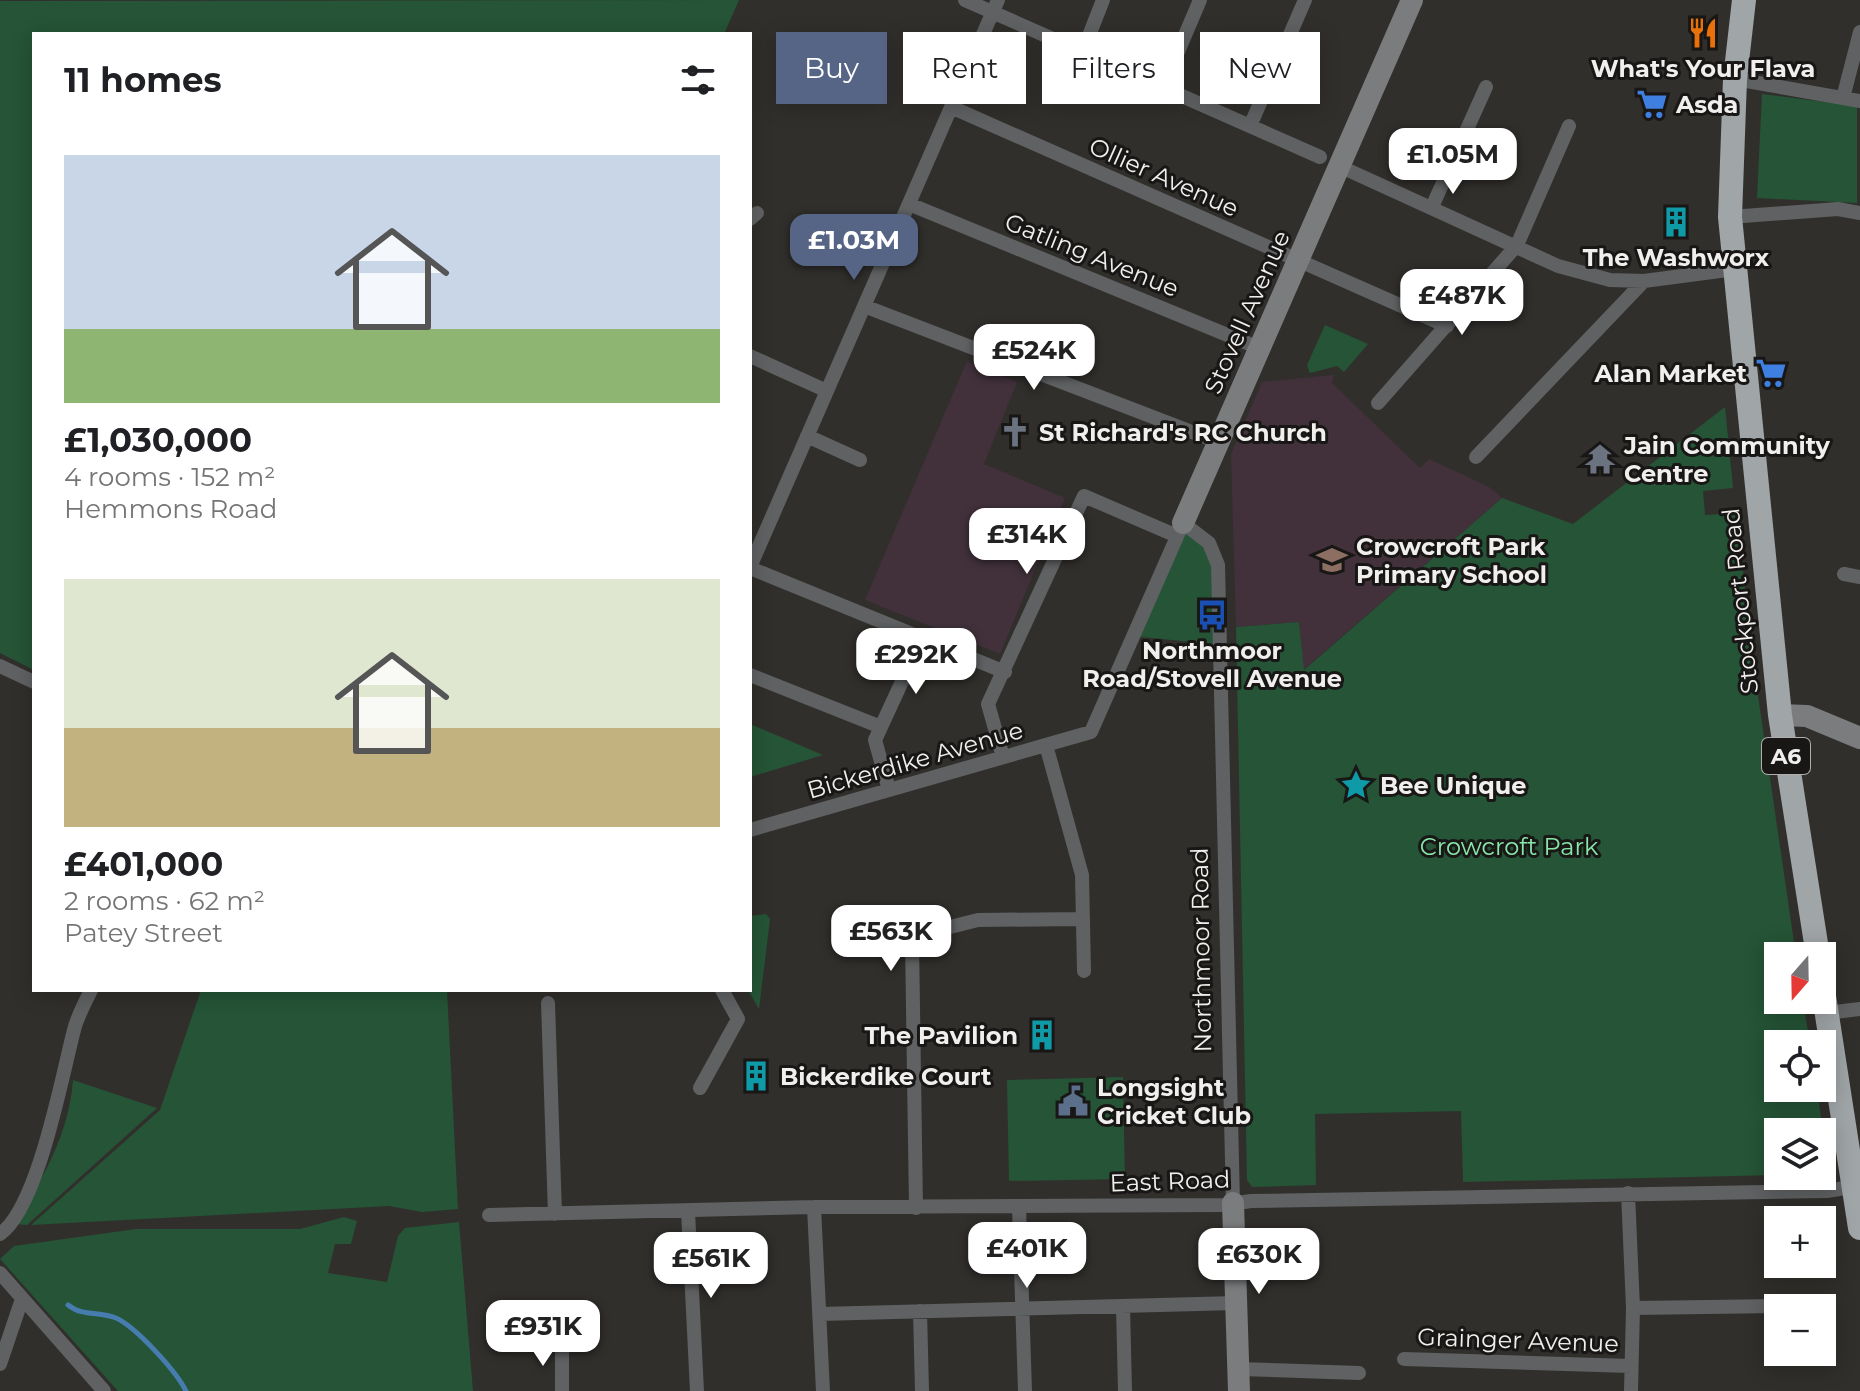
<!DOCTYPE html>
<html lang="en">
<head>
<meta charset="utf-8">
<style>
	:root { --surface:#fff; --page:#f2f2f2; --text:#202124; --muted:#757577; --accent:#566486 }
	body { margin:0; font-family:Montserrat,sans-serif; background:var(--page); color:var(--text); height:100vh; display:flex; flex-direction:column; font-size:30px; white-space:nowrap }
	* { box-sizing:border-box; margin:0 }
	p { font-size:26px; color:var(--muted) }
	.icon { flex:none; width:44px; height:44px; fill:none; stroke:currentColor; stroke-width:2; stroke-linecap:round; stroke-linejoin:round }
	.map { position:relative; flex:1; overflow:hidden }
	.side { position:absolute; left:32px; top:32px; width:720px; height:960px; display:flex; flex-direction:column; background:var(--surface); border-radius:0px; box-shadow:0 4px 20px #0003 }
	.side>* { flex:none }
	.banner { position:absolute; left:776px; top:32px; width:760px; height:72px; display:flex; gap:16px }
	.needle { width:52px; rotate:200deg }
	.buttons { position:absolute; left:1764px; top:942px; display:grid; gap:16px }
	.buttons a { display:grid; place-items:center; width:72px; height:72px; border-radius:0px; background:var(--surface); box-shadow:0 4px 20px #0003; font-size:40px }
	.price { position:absolute; translate:-50% -68px; padding:0 18px; border-radius:16px; background:#fff; color:#222; font-size:26px; line-height:52px; filter:drop-shadow(0 2px 4px #0008) }
	.price::after { content:''; position:absolute; left:50%; top:48px; width:24px; height:18px; margin-left:-12px; background:inherit; clip-path:polygon(0 0,100% 0,50% 100%) }
	.price.on { background:var(--accent); color:#fff }
	ul { padding:0; list-style:none }
	li { display:grid; align-content:center; gap:16px; height:424px; padding:0 32px }
	li span { display:grid; place-items:center; height:248px; border-radius:0px; color:#555 }
	li>.icon { margin-inline-start:auto }
	span .icon { width:144px; height:144px; fill:#fffc; stroke-width:1 }
	li b { font-size:34px }
	h2 { display:flex; justify-content:space-between; align-items:center; height:96px; padding:0 32px; font-size:34px }
	.tag { padding:0 28px; border-radius:0px; background:var(--surface); box-shadow:0 4px 20px #0003; font-size:28px; line-height:72px }
	.tag.on { background:var(--accent); color:#fff }
	.map>svg:first-child { display:block }
	.education { fill:#42313b }
	.green { fill:#255436 }
	.lines { fill:none; stroke-linecap:round; stroke-linejoin:round }
	.stream { stroke:#477caf; stroke-width:5 }
	.street { stroke:#5f6162; stroke-width:14 }
	.secondary { stroke:#7a7c7e; stroke-width:22 }
	.highway { stroke:#a0a5a7; stroke-width:24 }
	.labels { text-anchor:middle; dominant-baseline:central; stroke-width:6; stroke-linejoin:round; paint-order:stroke }
	.shield { fill:#181716; stroke:#afaeac; stroke-width:2 }
	.shield-label { font-size:22px; font-weight:bold; fill:#f0efed }
	.poi-label { font-size:24px; font-weight:bold; fill:#f0efed; stroke:#181716; text-anchor:start }
	.street-label { font-size:24px; fill:#f0efed; stroke:#181716 }
	.park-label { font-size:24px; fill:#87e7a8; stroke:#181716 }
</style>
</head>
<body>
<div class="map">
<svg width="1860" height="1391" viewBox="0 0 1860 1391">
	<rect width="100%" height="100%" fill="#312f2c"/>
	<path class="education" d="M967,361L1017,382L984,464L1065,498L1000,654L865,600Z
		M1334,375L1332,383L1420,468L1429,459L1489,487L1502,498L1303,670L1299,622L1236,627L1231,454L1262,382Z"/>
	<path class="green" d="M0,0L1,1L739,0L724,34H34V670L0,653Z
		M1762,94L1857,106V203L1757,198Z
		M1325,325L1368,344L1344,372L1337,366L1310,373L1307,365Z
		M1725,407L1733,488L1703,491L1705,515L1736,513L1756,682L1796,956H1778V1000H1803L1810,1044H1778V1088H1817L1828,1169L1822,1174V1132H1778V1175L1463,1182L1461,1111L1315,1114L1316,1185L1252,1187L1247,1180L1236,627L1299,622L1304,670L1502,498L1573,524Z
		M1183,523L1209,543L1220,645L1133,636Z
		M750,724L823,755L750,777Z
		M766,914L770,919L759,1009L748,990L750,916Z
		M201,990H447L458,1209L422,1212L389,1206L31,1225L160,1110Z
		M1123,1077L1125,1179L1009,1181L1007,1080Z
		M73,1080L157,1108L27,1225L15,1224C43,1178 69,1134 73,1080Z
		M344,1217L357,1221L351,1244H335L328,1273L387,1282L398,1236L405,1228L459,1222L473,1391H118L0,1259L14,1246L136,1229H300Z"/>
	<g class="lines">
		<path class="stream" d="M68,1305C83,1317 99,1311 116,1318C136,1327 176,1371 186,1391"/>
		<path class="street" d="M965,0L1320,157
			M1083,51L1103,0
			M1735,79L1860,101
			M1163,87L1200,0
			M1843,98L1860,32
			M951,107L1447,326
			M1250,126L1305,0
			M1339,166L1558,266L1610,280L1644,281L1735,269
			M909,204L1259,348
			M1432,207L1486,87
			M1730,217L1838,209L1860,213
			M750,219L757,213
			M864,306L1218,442
			M750,356L827,391
			M1378,403L1517,245L1569,126
			M807,436L860,460
			M1476,457L1644,281
			M750,567L998,0
			M750,568L1005,672
			M1844,574L1860,577
			M0,666L34,682
			M750,675L881,727
			M1046,745L1082,875L1084,971
			M1003,757L988,704L1084,496L1177,536
			M889,790L875,740L923,636
			M750,830L1091,732L1183,523L1209,543L1218,565L1233,1203
			M548,1003L555,1214
			M1827,1013L1860,1009
			M700,1088L738,1019L722,990
			M1628,1193L1633,1308L1631,1391
			M814,1207L823,1391
			M1019,1207L1025,1391
			M916,1208L912,941L918,935L978,920L1083,919
			M688,1211L697,1391
			M489,1215L814,1207L1224,1205L1251,1201L1827,1191L1851,1187
			M0,1234C38,1208 62,1076 74,1030C77,1017 85,1003 91,990
			M0,1273L104,1391
			M1123,1306L1125,1391
			M1633,1308L1786,1306
			M920,1311L922,1391
			M820,1314L1236,1303
			M562,1344V1391
			M1404,1359L1631,1366
			M0,1364L22,1299
			M1239,1369L1359,1373"/>
		<path class="secondary" d="M1183,523L1412,0
			M1780,715L1807,716L1860,738
			M1233,1203L1239,1391"/>
		<path class="highway" d="M1744,0L1735,79L1730,217L1780,715L1818,956
			M1822,983L1860,1228"/>
	</g>
	<defs>
		<g id="restaurant-bare" transform="scale(2.4)"><path d="M-5-6h1v4h1v-4h1v4h1v-4h1v5L-1.5 .5V6h-2V.5L-5-1ZM5-6V6H3V1.5H1.5Q1.5-4 5-6Z" fill="#e8710a" stroke="#181716" stroke-width="2.5" paint-order="stroke"/></g>
		<g id="supermarket-bare" transform="scale(2.4)"><path d="M-6-5.5h2.5l.6 2H6L4.5 2H-2.5L-4.4-4H-6ZM-1.5 3.2a1.3 1.3 0 1 0 .1 0ZM3 3.2a1.3 1.3 0 1 0 .1 0Z" fill="#3f7fe0" stroke="#181716" stroke-width="2.5" paint-order="stroke"/></g>
		<g id="building-bare" transform="scale(2.4)"><path d="M-4-6H4V6H1V3H-1V6H-4ZM-2.5-4.3h1.7v1.8h-1.7ZM.8-4.3h1.7v1.8H.8ZM-2.5-1h1.7V.8h-1.7ZM.8-1h1.7V.8H.8Z" fill="#0f9aa8" stroke="#181716" stroke-width="2.5" paint-order="stroke"/></g>
		<g id="church-bare" transform="scale(2.4)"><path d="M-1.2-6h2.4v3.5h3.3v2.4h-3.3V6h-2.4V-.1h-3.3v-2.4h3.3Z" fill="#6b7280" stroke="#181716" stroke-width="2.5" paint-order="stroke"/></g>
		<g id="temple-bare" transform="scale(2.4)"><path d="M0-6L5-2H3V0L6.5 2.5H4V6H1.5V3h-3V6H-4V2.5H-6.5L-3 0V-2H-5Z" fill="#6b7280" stroke="#181716" stroke-width="2.5" paint-order="stroke"/></g>
		<g id="school-bare" transform="scale(2.4)"><path d="M0-5L7-2L0 1L-7-2ZM-4 1L0 2.5L4 1V4Q0 6-4 4Z" fill="#8d6e63" stroke="#181716" stroke-width="2.5" paint-order="stroke"/></g>
		<g id="bus-bare" transform="scale(2.4)"><path d="M-5-6H5V4H4V6H2V4H-2V6H-4V4H-5ZM-3.5-4V0h7V-4ZM-3.5 1.2v1.5H-2V1.2ZM2 1.2v1.5H3.5V1.2Z" fill="#1a4fb4" stroke="#181716" stroke-width="2.5" paint-order="stroke"/></g>
		<g id="sight-bare" transform="scale(2.4)"><path d="M0-6L1.8-2.2L6-1.7L2.9 1.2L3.7 5.4L0 3.3L-3.7 5.4L-2.9 1.2L-6-1.7L-1.8-2.2Z" fill="#0f9aa8" stroke="#181716" stroke-width="2.5" paint-order="stroke"/></g>
		<g id="civic-bare" transform="scale(2.4)"><path d="M-.6-6.5H3V-4.5H.6V-3L4-1V1h2V6H-6V1h2V-1L-.6-3ZM-1.2 2.5V6h2.4V2.5Z" fill="#5c6f8a" stroke="#181716" stroke-width="2.5" paint-order="stroke"/></g>
	</defs>
	<g fill-rule="evenodd">
		<use href="#restaurant-bare" x="1703" y="33"/>
		<use href="#supermarket-bare" x="1652" y="104"/>
		<use href="#building-bare" x="1676" y="222"/>
		<use href="#supermarket-bare" x="1771" y="373"/>
		<use href="#church-bare" x="1015" y="432"/>
		<use href="#temple-bare" x="1600" y="459"/>
		<use href="#school-bare" x="1332" y="560"/>
		<use href="#bus-bare" x="1212" y="615"/>
		<use href="#sight-bare" x="1356" y="785"/>
		<use href="#building-bare" x="1042" y="1035"/>
		<use href="#building-bare" x="756" y="1076"/>
		<use href="#civic-bare" x="1073" y="1101"/>
	</g>
	<g class="labels">
		<rect class="shield" x="1762" y="738" width="48" height="36" rx="6"/>
		<g class="shield-label">
			<text x="1786" y="756">A6</text>
		</g>
		<g class="poi-label">
			<text x="1703" y="68" text-anchor="middle">What's Your Flava</text>
			<text x="1676" y="104">Asda</text>
			<text x="1676" y="257" text-anchor="middle">The Washworx</text>
			<text x="1747" y="373" text-anchor="end">Alan Market</text>
			<text x="1039" y="432">St Richard's RC Church</text>
			<text x="1624" y="445">Jain Community<tspan x="1624" dy="28">Centre</tspan></text>
			<text x="1356" y="546">Crowcroft Park<tspan x="1356" dy="28">Primary School</tspan></text>
			<text x="1212" y="650" text-anchor="middle">Northmoor<tspan x="1212" dy="28">Road/Stovell Avenue</tspan></text>
			<text x="1380" y="785">Bee Unique</text>
			<text x="1018" y="1035" text-anchor="end">The Pavilion</text>
			<text x="780" y="1076">Bickerdike Court</text>
			<text x="1097" y="1087">Longsight<tspan x="1097" dy="28">Cricket Club</tspan></text>
		</g>
		<g class="street-label">
			<text transform="translate(1164 177) rotate(24)">Ollier Avenue</text>
			<text transform="translate(1092 255) rotate(22)">Gatling Avenue</text>
			<text transform="translate(1247 312) rotate(-66)">Stovell Avenue</text>
			<text transform="translate(1740 601) rotate(-96)">Stockport Road</text>
			<text transform="translate(915 760) rotate(-16)">Bickerdike Avenue</text>
			<text transform="translate(1201 950) rotate(-91)">Northmoor Road</text>
			<text transform="translate(1170 1181) rotate(-2)">East Road</text>
			<text transform="translate(1518 1340) rotate(2)">Grainger Avenue</text>
		</g>
		<g class="park-label">
			<text x="1509" y="846">Crowcroft Park</text>
		</g>
	</g>
</svg>
<div class="buttons">
<a><svg class="needle" viewBox="-14 -14 28 28"><path d="M0-13l5 13h-10z" fill="#e53935"/><path d="M0 13l5-13h-10z" fill="#757577"/></svg></a>
<a><svg class="icon" aria-label="locate" viewBox="0 0 24 24"><circle cx="12" cy="12" r="6"/><path d="M12 2v4M12 18v4M2 12h4M18 12h4"/></svg></a>
<a><svg class="icon" aria-label="layers" viewBox="0 0 24 24"><path d="M12 4l9 5-9 5-9-5zM3 14l9 5 9-5"/></svg></a>
<a>+</a>
<a>−</a>
</div>
<b class="price" style="left:1453px;top:196px">£1.05M</b>
<b class="price on" style="left:854px;top:282px">£1.03M</b>
<b class="price" style="left:1462px;top:337px">£487K</b>
<b class="price" style="left:1034px;top:392px">£524K</b>
<b class="price" style="left:1027px;top:576px">£314K</b>
<b class="price" style="left:916px;top:696px">£292K</b>
<b class="price" style="left:891px;top:973px">£563K</b>
<b class="price" style="left:1027px;top:1290px">£401K</b>
<b class="price" style="left:1259px;top:1296px">£630K</b>
<b class="price" style="left:711px;top:1300px">£561K</b>
<b class="price" style="left:543px;top:1368px">£931K</b>
<div class="banner">
<a class="tag on">Buy</a>
<a class="tag">Rent</a>
<a class="tag">Filters</a>
<a class="tag">New</a>
</div>
<section class="side">
<h2>11 homes<svg class="icon" aria-label="filters" viewBox="0 0 24 24"><path d="M4 7h16M4 17h16"/><circle cx="9" cy="7" r="2"/><circle cx="15" cy="17" r="2"/></svg></h2>
<ul>
<li><span style="background:linear-gradient(#c9d6e8 70%,#8fb573 0)"><svg class="icon" aria-label="home" viewBox="0 0 24 24"><path d="M3 11l9-7 9 7M6 9v11h12V9"/></svg></span><div><b>£1,030,000</b><p>4 rooms · 152 m²</p><p>Hemmons Road</p></div></li>
<li><span style="background:linear-gradient(#dfe7d0 60%,#c2b280 0)"><svg class="icon" aria-label="home" viewBox="0 0 24 24"><path d="M3 11l9-7 9 7M6 9v11h12V9"/></svg></span><div><b>£401,000</b><p>2 rooms · 62 m²</p><p>Patey Street</p></div></li>
</ul>
</section>
</div>
</body>
</html>
